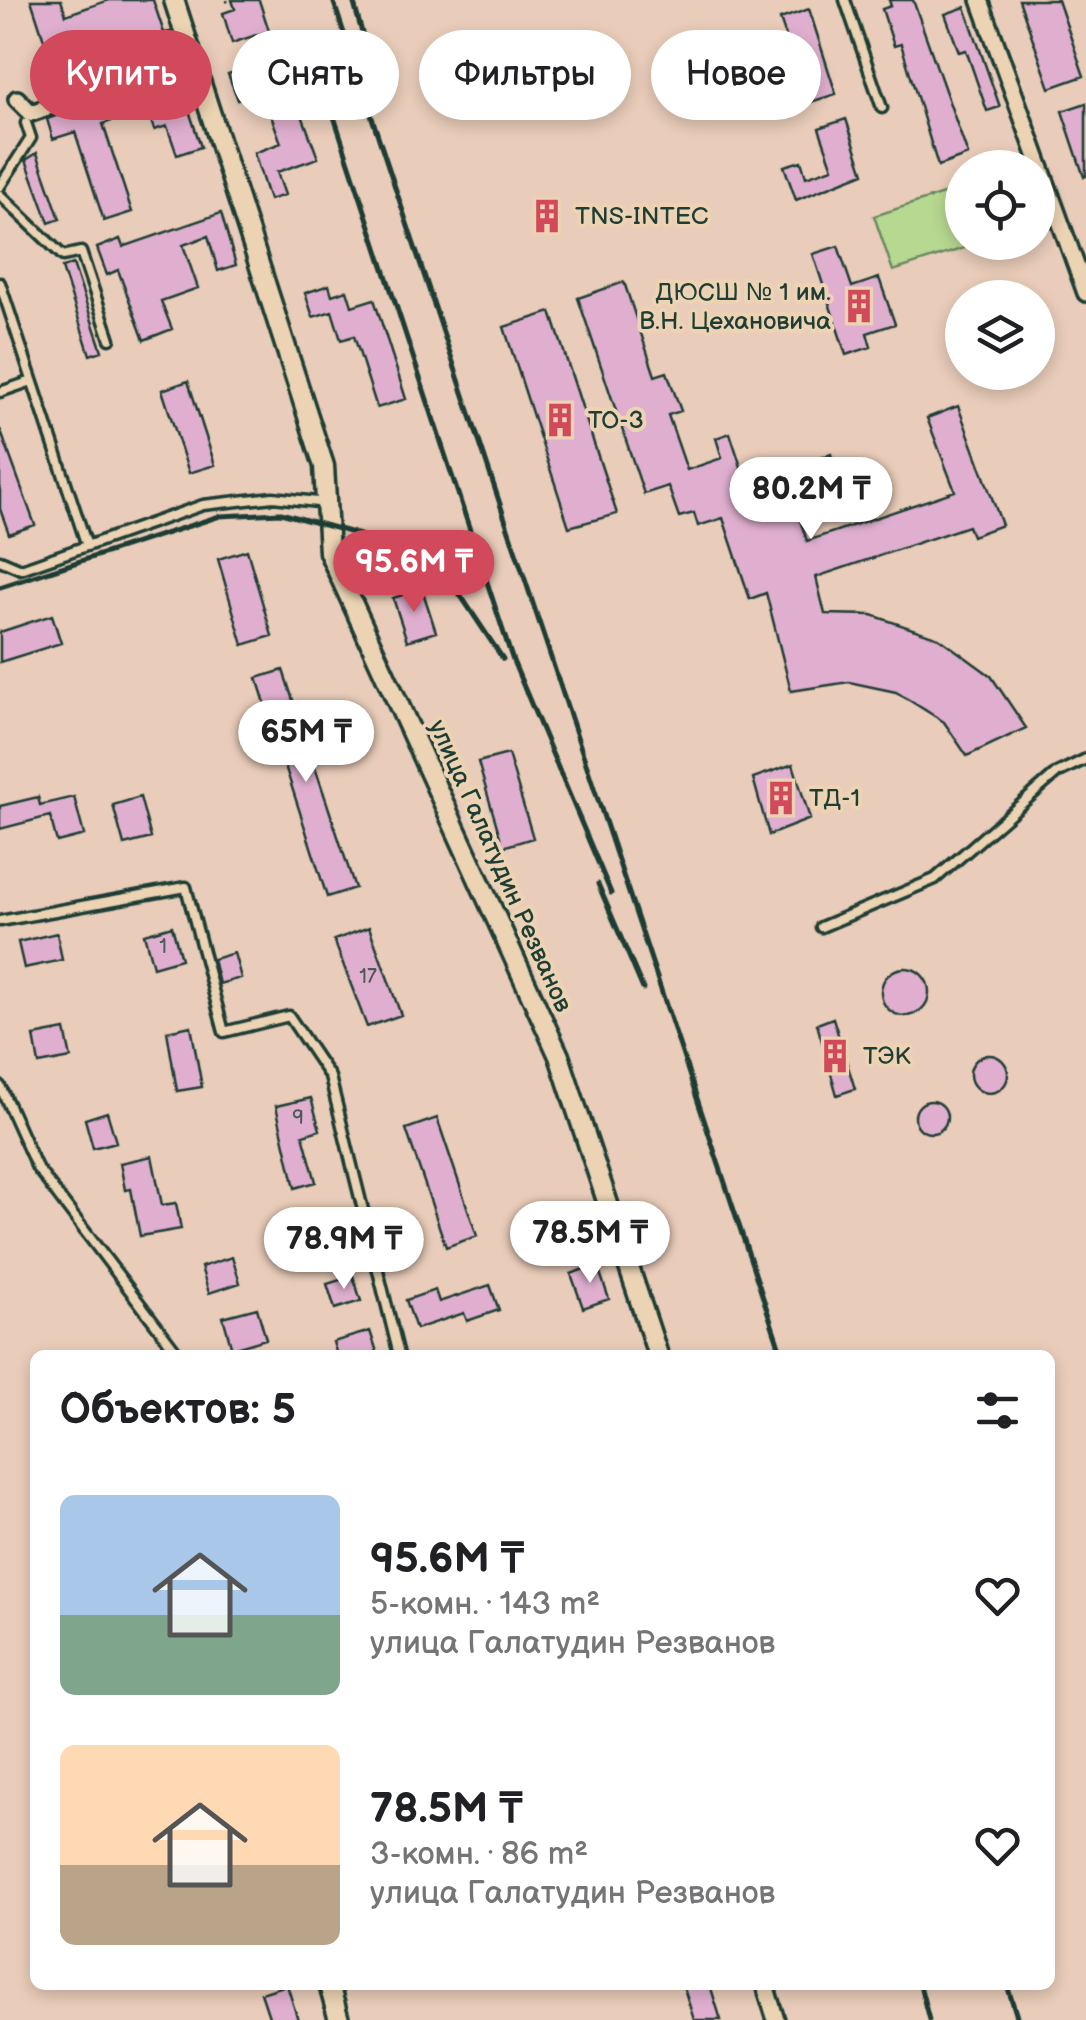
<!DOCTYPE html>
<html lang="ru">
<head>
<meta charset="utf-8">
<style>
	:root { --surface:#fff; --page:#f6f6f6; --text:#202124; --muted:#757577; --accent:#d1495b }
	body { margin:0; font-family:"Balsamiq Sans",sans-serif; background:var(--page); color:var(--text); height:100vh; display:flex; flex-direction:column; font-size:38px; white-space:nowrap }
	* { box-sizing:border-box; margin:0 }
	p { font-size:32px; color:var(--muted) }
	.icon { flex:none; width:55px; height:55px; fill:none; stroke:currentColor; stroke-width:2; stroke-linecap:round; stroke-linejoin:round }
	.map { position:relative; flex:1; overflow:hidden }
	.details { position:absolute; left:30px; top:1350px; width:1025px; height:640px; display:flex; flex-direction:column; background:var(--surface); border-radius:15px; box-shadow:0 5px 15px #0003 }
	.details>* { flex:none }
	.guide { position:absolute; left:30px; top:30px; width:1028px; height:90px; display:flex; gap:20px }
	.buttons { position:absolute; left:945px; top:150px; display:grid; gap:20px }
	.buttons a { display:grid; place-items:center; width:110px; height:110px; border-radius:50%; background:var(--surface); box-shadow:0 5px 15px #0003; font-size:50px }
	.price { position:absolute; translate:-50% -85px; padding:0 22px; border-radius:35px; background:#fff; color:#222; font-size:32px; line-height:65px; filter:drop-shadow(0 2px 5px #0008) }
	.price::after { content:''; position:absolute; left:50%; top:60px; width:30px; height:22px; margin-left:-15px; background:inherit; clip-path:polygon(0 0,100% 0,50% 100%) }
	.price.on { background:var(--accent); color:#fff }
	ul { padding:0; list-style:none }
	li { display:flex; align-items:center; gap:30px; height:250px; padding:0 30px }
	li span { display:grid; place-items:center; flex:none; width:280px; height:200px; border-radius:15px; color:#555 }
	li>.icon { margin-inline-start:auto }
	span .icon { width:120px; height:120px; fill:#fffc; stroke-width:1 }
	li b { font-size:42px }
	h2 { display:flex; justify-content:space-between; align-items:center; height:120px; padding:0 30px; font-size:42px }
	.tag { padding:0 35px; border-radius:45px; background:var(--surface); box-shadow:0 5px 15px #0003; font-size:35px; line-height:90px }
	.tag.on { background:var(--accent); color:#fff }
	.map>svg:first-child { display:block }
	.green { fill:#b7d891; stroke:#6b8a62; stroke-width:2.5 }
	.building { fill:#e0afcf; stroke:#1f3d34; stroke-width:2.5 }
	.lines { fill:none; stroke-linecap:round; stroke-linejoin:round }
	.service-casing { stroke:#1f3d34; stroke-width:15 }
	.minor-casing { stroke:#1f3d34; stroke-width:22 }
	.tertiary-casing { stroke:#1f3d34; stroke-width:25 }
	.path { stroke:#1f3d34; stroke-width:2.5; stroke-dasharray:2.5 8; stroke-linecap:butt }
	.service { stroke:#ebd3b3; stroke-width:8 }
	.minor { stroke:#ebd3b3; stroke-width:15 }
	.tertiary { stroke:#ebd3b3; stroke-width:18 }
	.rail { stroke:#1f3d34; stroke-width:5 }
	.labels { text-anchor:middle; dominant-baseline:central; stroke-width:8; stroke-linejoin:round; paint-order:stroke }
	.number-label { font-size:20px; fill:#4f5a5b }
	.poi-label { font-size:25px; fill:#1f3d34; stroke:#ebd3b3; text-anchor:start }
	.street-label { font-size:25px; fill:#1f3d34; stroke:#ebd3b3 }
</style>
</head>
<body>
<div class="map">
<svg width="1086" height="2020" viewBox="0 0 1086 2020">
	<rect width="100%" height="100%" fill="#e9ccb9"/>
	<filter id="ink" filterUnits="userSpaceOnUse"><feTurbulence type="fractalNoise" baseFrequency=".01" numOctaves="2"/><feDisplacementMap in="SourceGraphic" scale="20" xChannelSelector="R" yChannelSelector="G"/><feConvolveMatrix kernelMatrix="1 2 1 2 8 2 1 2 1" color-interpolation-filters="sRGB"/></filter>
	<g filter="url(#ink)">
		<path class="green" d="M962,188V242L980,243L893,271L874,216Z"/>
		<path class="building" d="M31,0H61L66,15L109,0H153L164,33L170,32L176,51L102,76L101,73L111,69L102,42L78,51L86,74L58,83Z
			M232,0H259L269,31L232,43L223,13L235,9Z
			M889,0H913L968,155L938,166L901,44L894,46L882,9L891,6Z
			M1019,0H1058L1084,76L1050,88Z
			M965,7L1000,107L987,111L966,50L959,52L945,14Z
			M809,9L836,94L767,116L756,83L797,69L780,19Z
			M258,64L264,80L286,72L318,158L277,172L285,195L269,200L254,153L281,143L262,91L238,100L228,74Z
			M177,74L201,147L177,155L167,126L154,130L147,108L103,124L132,212L104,221L75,132L53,139L47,119Z
			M1086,103V176L1084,177L1062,111Z
			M846,119L864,173L796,200L784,166L801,161L806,177L833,168L819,128Z
			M37,153L60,219L49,223L26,160Z
			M221,213L236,265L218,271L208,236L183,245L198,288L161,301L172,329L144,340L118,270L107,275L97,248L120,239L123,247Z
			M838,246L852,287L879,278L895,324L867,333L871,347L846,355L813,254Z
			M73,264L102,351L90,355L62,268Z
			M624,282L655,376L667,372L681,411L668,415L687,470L722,458L716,438L730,433L746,482L831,454L840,483L793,499L807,541L955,491L927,418L958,406L1002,525L972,536L968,526L816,577L825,614L872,615L939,638L991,676L1026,728L967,756L944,722L896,692L849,682L791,691L766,593L750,599L723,518L698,526L694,513L679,517L668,486L644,494L578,298Z
			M329,285L332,295L347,290L352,306L374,299L406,399L377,408L354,336L341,340L332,311L313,317L305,293Z
			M551,312L617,514L569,527L504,327Z
			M188,381L215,465L189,473L162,390Z
			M0,429L35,525L9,534L0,509Z
			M247,550L272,636L243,645L218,559Z
			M422,589L436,632L407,641L393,598Z
			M52,615L61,643L0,662V632Z
			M283,670L355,888L327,897L257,678Z
			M508,754L533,838L503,847L478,762Z
			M793,764L810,819L769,835L753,778Z
			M38,797L40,805L74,797L84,835L57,842L50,816L0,829V806Z
			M140,797L151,838L124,845L113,805Z
			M172,926L181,959L153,967L144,934Z
			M369,927L401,1015L367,1027L334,940Z
			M57,933L62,960L24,968L18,942Z
			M234,953L241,978L219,984L213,959Z
			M881 992a24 24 0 1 1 48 0a24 24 0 1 1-48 0Z
			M833,1018L855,1089L837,1095L817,1024Z
			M191,1026L202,1087L177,1091L167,1031Z
			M65,1030L71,1058L39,1064L34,1036Z
			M970 1074a19 19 0 1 1 38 0a19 19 0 1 1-38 0Z
			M311,1098L320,1130L303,1135L316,1182L295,1188L276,1106Z
			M915 1117a16 16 0 1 1 32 0a16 16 0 1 1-32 0Z
			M107,1112L116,1142L93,1148L85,1119Z
			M437,1118L477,1236L446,1247L406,1129Z
			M152,1156L162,1205L176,1203L181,1229L140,1236L131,1189L125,1190L120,1163Z
			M328,1219L343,1252L319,1263L305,1229Z
			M232,1257L240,1283L209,1293L201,1267Z
			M597,1264L609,1299L583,1308L571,1274Z
			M353,1276L361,1301L335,1309L327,1284Z
			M490,1285L499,1310L467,1321L464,1313L416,1329L406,1300L435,1290L439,1302Z
			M257,1308L266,1339L232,1349L223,1317Z
			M370,1331L378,1355H337L333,1342Z
			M287,1985L298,2020H270L261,1993Z
			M683,1985H710L721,2020H694Z"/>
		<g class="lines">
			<g class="service-casing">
				<path id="service" d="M845,0L882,108
					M0,186L31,138L26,123
					M0,195L63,256L81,252L110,339
					M0,283L87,546
					M0,392L32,381
					M0,560L21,569L203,505L273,497L326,503
					M0,921L186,887L224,1032L289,1016L330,1077L399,1355
					M821,927L935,879L1057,773L1086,759
					M0,1086L37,1168L179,1355"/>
			</g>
			<g class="minor-casing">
				<path id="minor" d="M980,0L1086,293
					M17,99L31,113L192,57
					M765,1985L776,2020"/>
			</g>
			<g class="tertiary-casing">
				<path id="tertiary" d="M174,0L324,466L329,552L559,1056L658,1355
					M329,1985L339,2020"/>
			</g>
			<path class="path" d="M227,0L228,7"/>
			<use href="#service" class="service"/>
			<use href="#minor" class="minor"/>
			<use href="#tertiary" class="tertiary"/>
			<path class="rail" d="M333,0L782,1355
				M353,0L377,87
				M319,71L513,661L611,893
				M0,587L220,516L281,513L360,535L421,560L457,590L503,659
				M598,884L643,989
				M920,1985L929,2020
				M1007,1985L1018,2020"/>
		</g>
	</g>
	<defs>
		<g id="building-bare" transform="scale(2.7)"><path d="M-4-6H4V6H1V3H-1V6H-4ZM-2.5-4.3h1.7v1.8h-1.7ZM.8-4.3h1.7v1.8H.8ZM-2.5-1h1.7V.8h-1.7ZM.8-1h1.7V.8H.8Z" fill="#d1495b" stroke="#ebd3b3" stroke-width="2.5" paint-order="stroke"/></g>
	</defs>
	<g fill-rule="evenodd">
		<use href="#building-bare" x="547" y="216"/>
		<use href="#building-bare" x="859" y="306"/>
		<use href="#building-bare" x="560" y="420"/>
		<use href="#building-bare" x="781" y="798"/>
		<use href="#building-bare" x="835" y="1056"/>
	</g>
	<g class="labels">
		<g class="number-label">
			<text x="163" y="947">1</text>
			<text x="368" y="977">17</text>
			<text x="298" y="1118">9</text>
		</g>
		<g class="poi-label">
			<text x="575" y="216">TNS-INTEC</text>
			<text x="831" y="292" text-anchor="end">ДЮСШ № 1 им.<tspan x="831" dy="29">В.Н. Цехановича</tspan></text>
			<text x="588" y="420">ТО-3</text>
			<text x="809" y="798">ТД-1</text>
			<text x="863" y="1056">ТЭК</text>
		</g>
		<g class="street-label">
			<text transform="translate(500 866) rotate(66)">улица Галатудин Резванов</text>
		</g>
	</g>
</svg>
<div class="buttons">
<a><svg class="icon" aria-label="locate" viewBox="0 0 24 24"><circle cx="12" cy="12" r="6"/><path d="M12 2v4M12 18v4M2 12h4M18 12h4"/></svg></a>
<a><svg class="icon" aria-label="layers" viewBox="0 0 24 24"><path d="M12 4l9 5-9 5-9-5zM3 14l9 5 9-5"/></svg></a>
</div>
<b class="price" style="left:811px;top:542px">80.2M ₸</b>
<b class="price on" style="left:414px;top:615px">95.6M ₸</b>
<b class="price" style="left:306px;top:785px">65M ₸</b>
<b class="price" style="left:590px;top:1286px">78.5M ₸</b>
<b class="price" style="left:344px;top:1292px">78.9M ₸</b>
<div class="guide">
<a class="tag on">Купить</a>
<a class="tag">Снять</a>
<a class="tag">Фильтры</a>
<a class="tag">Новое</a>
</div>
<section class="details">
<h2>Объектов: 5<svg class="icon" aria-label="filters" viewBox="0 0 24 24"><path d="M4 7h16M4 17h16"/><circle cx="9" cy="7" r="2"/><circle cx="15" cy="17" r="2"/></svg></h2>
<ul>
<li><span style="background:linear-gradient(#a9c7e8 60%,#7fa58c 0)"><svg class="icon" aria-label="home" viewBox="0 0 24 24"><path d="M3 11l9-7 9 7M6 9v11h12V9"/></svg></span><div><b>95.6M ₸</b><p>5-комн. · 143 m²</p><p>улица Галатудин Резванов</p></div><svg class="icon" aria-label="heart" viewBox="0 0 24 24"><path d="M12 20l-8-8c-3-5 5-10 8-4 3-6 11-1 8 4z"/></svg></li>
<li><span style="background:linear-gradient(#ffd9b3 60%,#b9a48a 0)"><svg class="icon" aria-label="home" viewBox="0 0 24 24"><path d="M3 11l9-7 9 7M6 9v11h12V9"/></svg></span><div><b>78.5M ₸</b><p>3-комн. · 86 m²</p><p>улица Галатудин Резванов</p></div><svg class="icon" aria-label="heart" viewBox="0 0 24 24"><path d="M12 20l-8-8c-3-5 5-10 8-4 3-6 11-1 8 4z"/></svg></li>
</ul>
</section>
</div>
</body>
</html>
